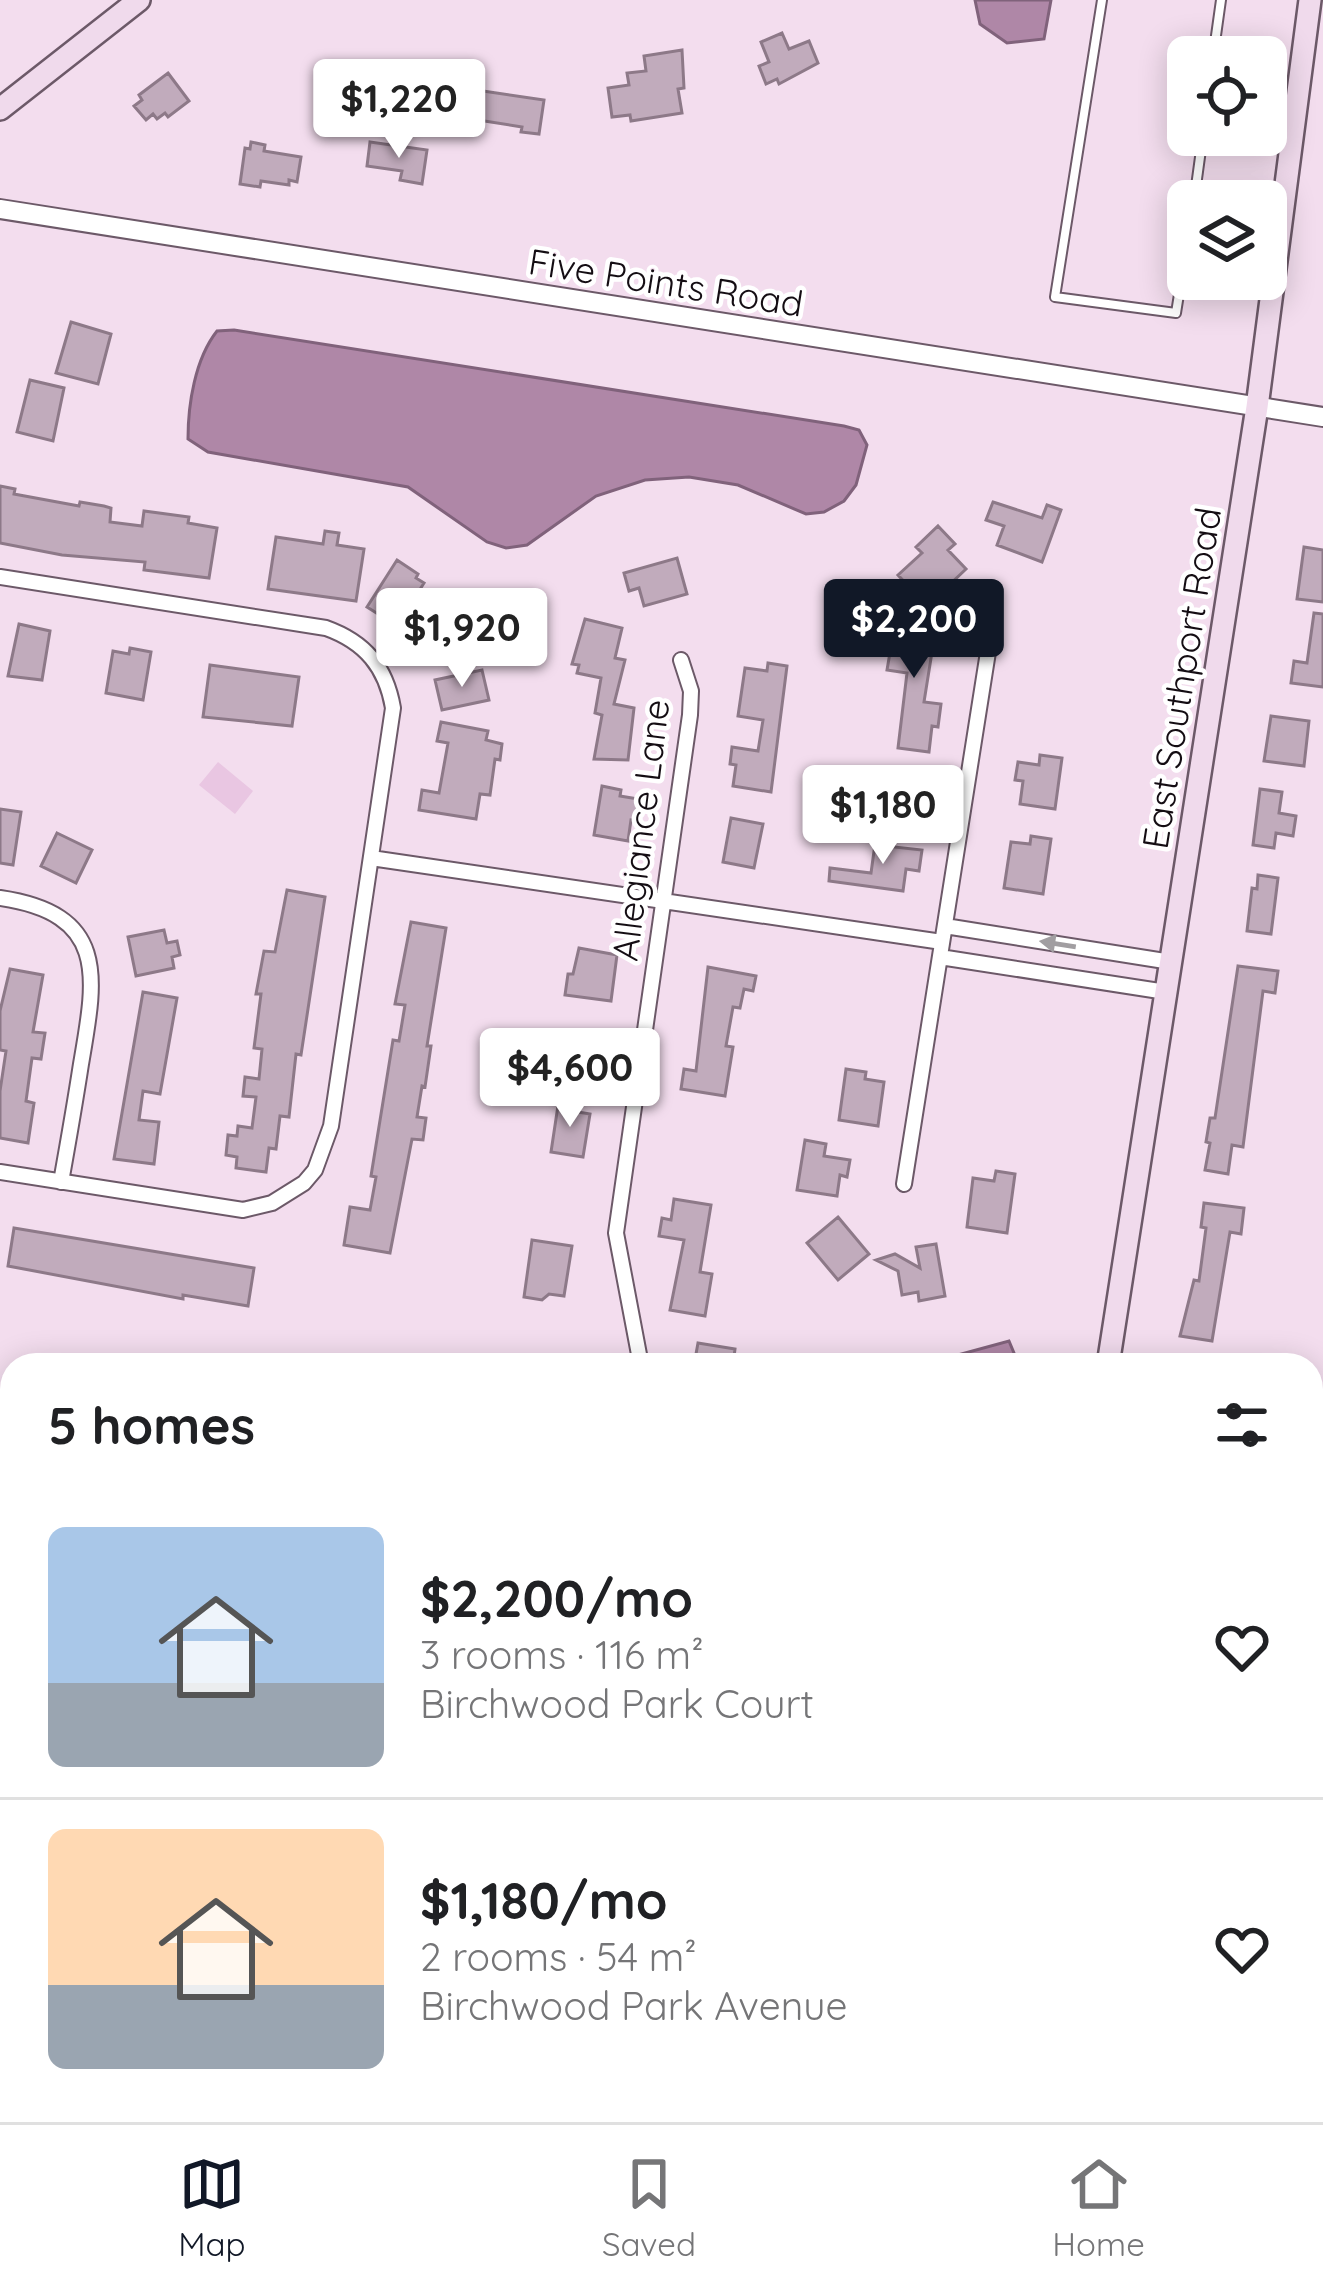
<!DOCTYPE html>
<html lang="en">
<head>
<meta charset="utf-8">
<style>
	:root { --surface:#fff; --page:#f2f2f2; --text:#202124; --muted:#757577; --line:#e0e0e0; --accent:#111827 }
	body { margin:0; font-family:Quicksand,sans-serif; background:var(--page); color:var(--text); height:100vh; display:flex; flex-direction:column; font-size:45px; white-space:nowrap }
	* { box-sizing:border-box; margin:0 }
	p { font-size:39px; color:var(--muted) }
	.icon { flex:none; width:66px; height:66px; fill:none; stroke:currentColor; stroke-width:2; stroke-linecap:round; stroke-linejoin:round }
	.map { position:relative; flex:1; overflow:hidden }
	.panel { position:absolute; left:0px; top:1353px; width:1323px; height:771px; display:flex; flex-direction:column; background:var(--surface); border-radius:36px 36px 0 0; box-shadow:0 6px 30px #0003 }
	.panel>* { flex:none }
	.fabs { position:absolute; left:1167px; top:36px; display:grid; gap:24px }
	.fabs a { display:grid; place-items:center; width:120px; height:120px; border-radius:18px; background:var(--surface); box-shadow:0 6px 30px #0003; font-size:60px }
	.price { position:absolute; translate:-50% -102px; padding:0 27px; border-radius:12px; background:#fff; color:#222; font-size:39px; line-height:78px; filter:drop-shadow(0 3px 6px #0008) }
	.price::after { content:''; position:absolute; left:50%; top:72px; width:36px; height:27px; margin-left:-18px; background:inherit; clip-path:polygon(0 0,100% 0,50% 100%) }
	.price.on { background:var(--accent); color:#fff }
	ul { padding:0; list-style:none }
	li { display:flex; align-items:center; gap:36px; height:300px; padding:0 48px }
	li+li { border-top:3px solid var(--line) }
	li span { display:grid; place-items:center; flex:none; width:336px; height:240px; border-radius:18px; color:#555 }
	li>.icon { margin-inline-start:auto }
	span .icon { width:144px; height:144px; fill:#fffc; stroke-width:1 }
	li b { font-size:51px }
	h2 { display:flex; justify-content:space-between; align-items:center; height:144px; padding:0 48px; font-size:51px }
	.tab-bar { display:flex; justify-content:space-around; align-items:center; height:168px; border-top:3px solid var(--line); background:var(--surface); font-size:33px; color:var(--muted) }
	.tab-bar a { display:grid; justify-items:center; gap:6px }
	.tab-bar .on { color:var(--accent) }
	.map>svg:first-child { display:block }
	.green { fill:#e9c6e2 }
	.water { fill:#af87a7; stroke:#80627b; stroke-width:3 }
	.building { fill:#c1abbc; stroke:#8d7988; stroke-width:3 }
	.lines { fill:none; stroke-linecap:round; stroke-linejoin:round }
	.service-casing { stroke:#6c5968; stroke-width:12 }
	.minor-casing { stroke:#6c5968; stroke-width:18 }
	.tertiary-casing { stroke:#6c5968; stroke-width:22 }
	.secondary-casing { stroke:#6c5968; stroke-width:26 }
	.service { stroke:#fff; stroke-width:8 }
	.minor { stroke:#fff; stroke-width:14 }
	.tertiary { stroke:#fff; stroke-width:18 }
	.secondary { stroke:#f0daec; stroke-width:21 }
	.oneway { fill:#a19ea1 }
	.labels { text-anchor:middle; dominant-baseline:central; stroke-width:9; stroke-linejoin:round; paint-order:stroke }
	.street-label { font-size:36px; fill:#140d13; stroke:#fff }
</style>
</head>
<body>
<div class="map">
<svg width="1323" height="2122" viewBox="0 0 1323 2122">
	<rect width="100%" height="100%" fill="#f3ddee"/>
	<path class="green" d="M218,762L253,791L235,814L199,785Z"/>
	<path class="water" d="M975,0H1051L1044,39L1007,43L980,24Z
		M234,330L844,426L859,430L867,445L856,485L844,501L824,512L806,514L738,485L689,477L645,480L596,496L527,545L506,548L487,542L408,487L208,452L188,439C188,404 195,359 217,331Z
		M1009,1341L1019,1365H921Z
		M237,2112H363L368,2122H236Z"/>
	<path class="building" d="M782,33L789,49L809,41L818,63L779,84L777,79L766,84L759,66L769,62L761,42Z
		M682,50L684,88L678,89L682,113L631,121L630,115L612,117L608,88L629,85L627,73L646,71L644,56Z
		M168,73L189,101L168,117L165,113L157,119L153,114L146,120L134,106L142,100L139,95Z
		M483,91L544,100L539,134L521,132L522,127L478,120Z
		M251,142L265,145L264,151L301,157L297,182L289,180V185L261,181L260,187L240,184L245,148L250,149Z
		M370,142L427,150L422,184L400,180L402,171L367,166Z
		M71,322L111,334L98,384L56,373Z
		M30,380L64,388L53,441L17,432Z
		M0,486L15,489L14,494L79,506L80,502L104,506L111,508L110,522L142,526L144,511L189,517L188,523L217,528L209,578L144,570L145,562L62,555L0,543Z
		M993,502L1042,518L1047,505L1061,510L1042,562L997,545L1004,526L986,520Z
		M938,526L955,544L948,550L966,569L927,606L898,575L922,553L916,547Z
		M325,531L339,533L337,545L364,549L356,601L268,589L276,537L323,544Z
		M1304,547L1323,550V602L1297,599Z
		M677,558L687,594L644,606L639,588L629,591L624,573Z
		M397,560L418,574L416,578L424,583L397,626L367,607Z
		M448,601L468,633L425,663L404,633Z
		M897,612L918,615L910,622L936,627L924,702L941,704L938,727L932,726L929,752L898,748L907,673L887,670Z
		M1314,613L1323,614V687L1291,683L1294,661L1307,663Z
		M585,619L622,628L615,658L625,660L614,704L634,708L628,760L594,759L602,715L595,713L601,678L577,673L579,665L572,664Z
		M19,624L50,631L42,680L8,676Z
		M130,648L151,652L143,700L106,693L113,651L129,654Z
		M768,663L787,666L771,792L733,786L736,765L730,764L732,747L758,751L763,720L738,716L745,668L767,671Z
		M210,665L299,677L292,726L203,717Z
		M482,670L489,700L442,710L435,680Z
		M1271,716L1309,721L1304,766L1264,761Z
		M441,722L488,731L486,740L502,744L500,760L495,759L490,795L480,794L476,819L419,810L422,790L439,793L448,743L437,741Z
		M1040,755L1062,758L1055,809L1020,804L1023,781L1015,780L1018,762L1039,765Z
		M602,786L621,790L620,796L644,800L640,821L631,820L628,841L594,835Z
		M1260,789L1282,792L1279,813L1296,816L1293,836L1276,833L1274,848L1253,845Z
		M0,809L21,812L13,865L0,863Z
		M731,818L763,824L754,868L723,862Z
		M57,833L92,850L76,883L41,866Z
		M1031,836L1051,839L1043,894L1004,888L1011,842L1030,844Z
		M876,837L895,839L894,847L922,850L919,871L906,869L903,891L829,881L830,868L871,873Z
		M1258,875L1278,878L1271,934L1247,931L1252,888L1257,889Z
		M287,890L325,897L301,1055L296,1054L289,1117L280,1116L276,1149L269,1148L266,1172L236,1168L237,1157L226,1155L228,1135L237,1136L238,1126L252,1128L256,1097L243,1096L245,1077L259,1079L262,1049L254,1048L261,994H256L264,951L275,952Z
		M411,922L446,928L427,1046H431L425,1087L422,1086L417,1117L426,1118L423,1140L412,1139L390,1253L344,1245L350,1207L370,1210L376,1177L371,1176L393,1040L399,1041L405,1005L395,1004Z
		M164,930L167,943L177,941L180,955L172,957L174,968L136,976L128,937Z
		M579,948L617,955L611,1001L565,995L568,974H573Z
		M1238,966L1278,971L1275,993L1263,991L1243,1147L1232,1145L1228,1174L1205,1170L1210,1143L1206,1142L1210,1118H1215Z
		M708,967L756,976L753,991L744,989L740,1008L733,1007L726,1046L733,1047L725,1096L681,1089L684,1069L696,1071Z
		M10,969L43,975L33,1032L45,1033L41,1059L32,1058L26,1101L34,1103L28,1143L0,1138V1091L6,1051L0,1050V1011Z
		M143,992L177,998L160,1094L143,1091L139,1120L159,1122L154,1164L114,1159Z
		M846,1069L866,1072L865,1079L884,1082L878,1126L839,1120Z
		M559,1099L574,1101L572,1111L590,1114L583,1157L551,1152Z
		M805,1140L826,1144L824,1156L850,1160L847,1177L840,1175L837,1196L797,1190Z
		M996,1171L1015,1174L1007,1233L967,1227L973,1178L994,1181Z
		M674,1199L711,1205L700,1272L712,1274L705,1316L670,1310L684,1240L659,1236L662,1218L671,1220Z
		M1204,1203L1244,1208L1241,1234L1230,1232L1212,1341L1180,1336L1194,1280L1199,1281L1206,1228L1201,1227Z
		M838,1217L869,1254L838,1280L807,1243Z
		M14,1228L254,1268L248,1306L183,1295V1299L8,1266Z
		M532,1240L572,1246L564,1296L549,1294L542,1300L524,1297Z
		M936,1244L945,1296L919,1301L918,1292L902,1295L898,1271L876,1260L895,1254L920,1268L916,1247Z
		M698,1343L735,1349L733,1365H694Z"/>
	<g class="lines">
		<g class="service-casing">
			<path id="service" d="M1102,0L1055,297L1176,313L1188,238
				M1213,57L1221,0
				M1194,201L1203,135"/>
		</g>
		<g class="minor-casing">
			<path id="minor" d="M0,577L326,628C365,642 386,667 393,708L331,1126L315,1170L304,1183L272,1203L243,1210L0,1172
				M371,858L942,942
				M0,898C109,914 96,977 81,1064C75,1103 68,1143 61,1182
				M945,926L1171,962
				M940,957L1166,992
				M904,1184L994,614
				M641,1365L616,1233L690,715L691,691L681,660
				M0,1492L12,1493
				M1311,1703L1323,1720
				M1311,1744L1323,1733
				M1311,1954L1323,1981
				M734,2112L786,2120
				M843,2112L905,2122
				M98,2122L101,2112
				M1318,2122L1323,2114"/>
		</g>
		<g class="tertiary-casing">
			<path id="tertiary" d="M0,209L1323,417"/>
		</g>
		<g class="secondary-casing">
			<path id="secondary" d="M0,109L139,0
				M1108,1365L1257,407L1310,0
				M990,2122L992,2112"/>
		</g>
		<use href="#service" class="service"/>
		<use href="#minor" class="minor"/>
		<use href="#tertiary" class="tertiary"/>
		<use href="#secondary" class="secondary"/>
	</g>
	<defs><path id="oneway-solid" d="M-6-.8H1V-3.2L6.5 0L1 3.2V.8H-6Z" transform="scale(3)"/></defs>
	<use class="oneway" href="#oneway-solid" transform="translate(1058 944) rotate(-171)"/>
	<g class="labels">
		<g class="street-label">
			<text transform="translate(666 282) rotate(9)">Five Points Road</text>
			<text transform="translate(1181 678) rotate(-81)">East Southport Road</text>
			<text transform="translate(640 830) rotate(-83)">Allegiance Lane</text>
		</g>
	</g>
</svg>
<div class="fabs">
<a><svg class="icon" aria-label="locate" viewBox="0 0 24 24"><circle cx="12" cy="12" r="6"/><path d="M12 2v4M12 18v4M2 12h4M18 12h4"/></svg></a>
<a><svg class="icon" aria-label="layers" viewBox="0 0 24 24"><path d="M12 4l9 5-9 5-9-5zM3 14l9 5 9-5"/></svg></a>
</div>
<b class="price" style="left:399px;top:161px">$1,220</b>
<b class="price on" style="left:914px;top:681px">$2,200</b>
<b class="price" style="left:462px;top:690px">$1,920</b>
<b class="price" style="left:883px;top:867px">$1,180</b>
<b class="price" style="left:570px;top:1130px">$4,600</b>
<section class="panel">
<h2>5 homes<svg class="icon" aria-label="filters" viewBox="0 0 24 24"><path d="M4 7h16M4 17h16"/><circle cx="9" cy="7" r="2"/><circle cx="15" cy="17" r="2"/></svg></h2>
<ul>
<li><span style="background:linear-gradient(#a9c7e8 65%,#9aa5b1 0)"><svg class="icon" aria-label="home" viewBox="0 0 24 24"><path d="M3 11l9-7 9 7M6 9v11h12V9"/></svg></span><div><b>$2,200/mo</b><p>3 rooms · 116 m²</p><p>Birchwood Park Court</p></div><svg class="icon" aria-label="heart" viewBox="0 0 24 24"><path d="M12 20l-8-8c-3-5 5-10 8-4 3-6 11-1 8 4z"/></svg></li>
<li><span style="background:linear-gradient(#ffd9b3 65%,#9aa5b1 0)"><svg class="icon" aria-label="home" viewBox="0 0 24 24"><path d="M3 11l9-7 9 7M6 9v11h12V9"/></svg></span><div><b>$1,180/mo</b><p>2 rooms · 54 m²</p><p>Birchwood Park Avenue</p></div><svg class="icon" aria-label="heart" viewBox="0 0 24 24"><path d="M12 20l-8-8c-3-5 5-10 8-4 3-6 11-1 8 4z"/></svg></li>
</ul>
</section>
</div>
<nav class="tab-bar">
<a class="on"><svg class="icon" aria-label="map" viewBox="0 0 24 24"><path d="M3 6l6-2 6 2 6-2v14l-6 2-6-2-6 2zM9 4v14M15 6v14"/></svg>Map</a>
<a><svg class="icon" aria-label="saved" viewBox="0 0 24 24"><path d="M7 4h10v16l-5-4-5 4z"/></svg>Saved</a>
<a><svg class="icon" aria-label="home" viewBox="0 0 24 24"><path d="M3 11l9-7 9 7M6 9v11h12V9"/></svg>Home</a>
</nav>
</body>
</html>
